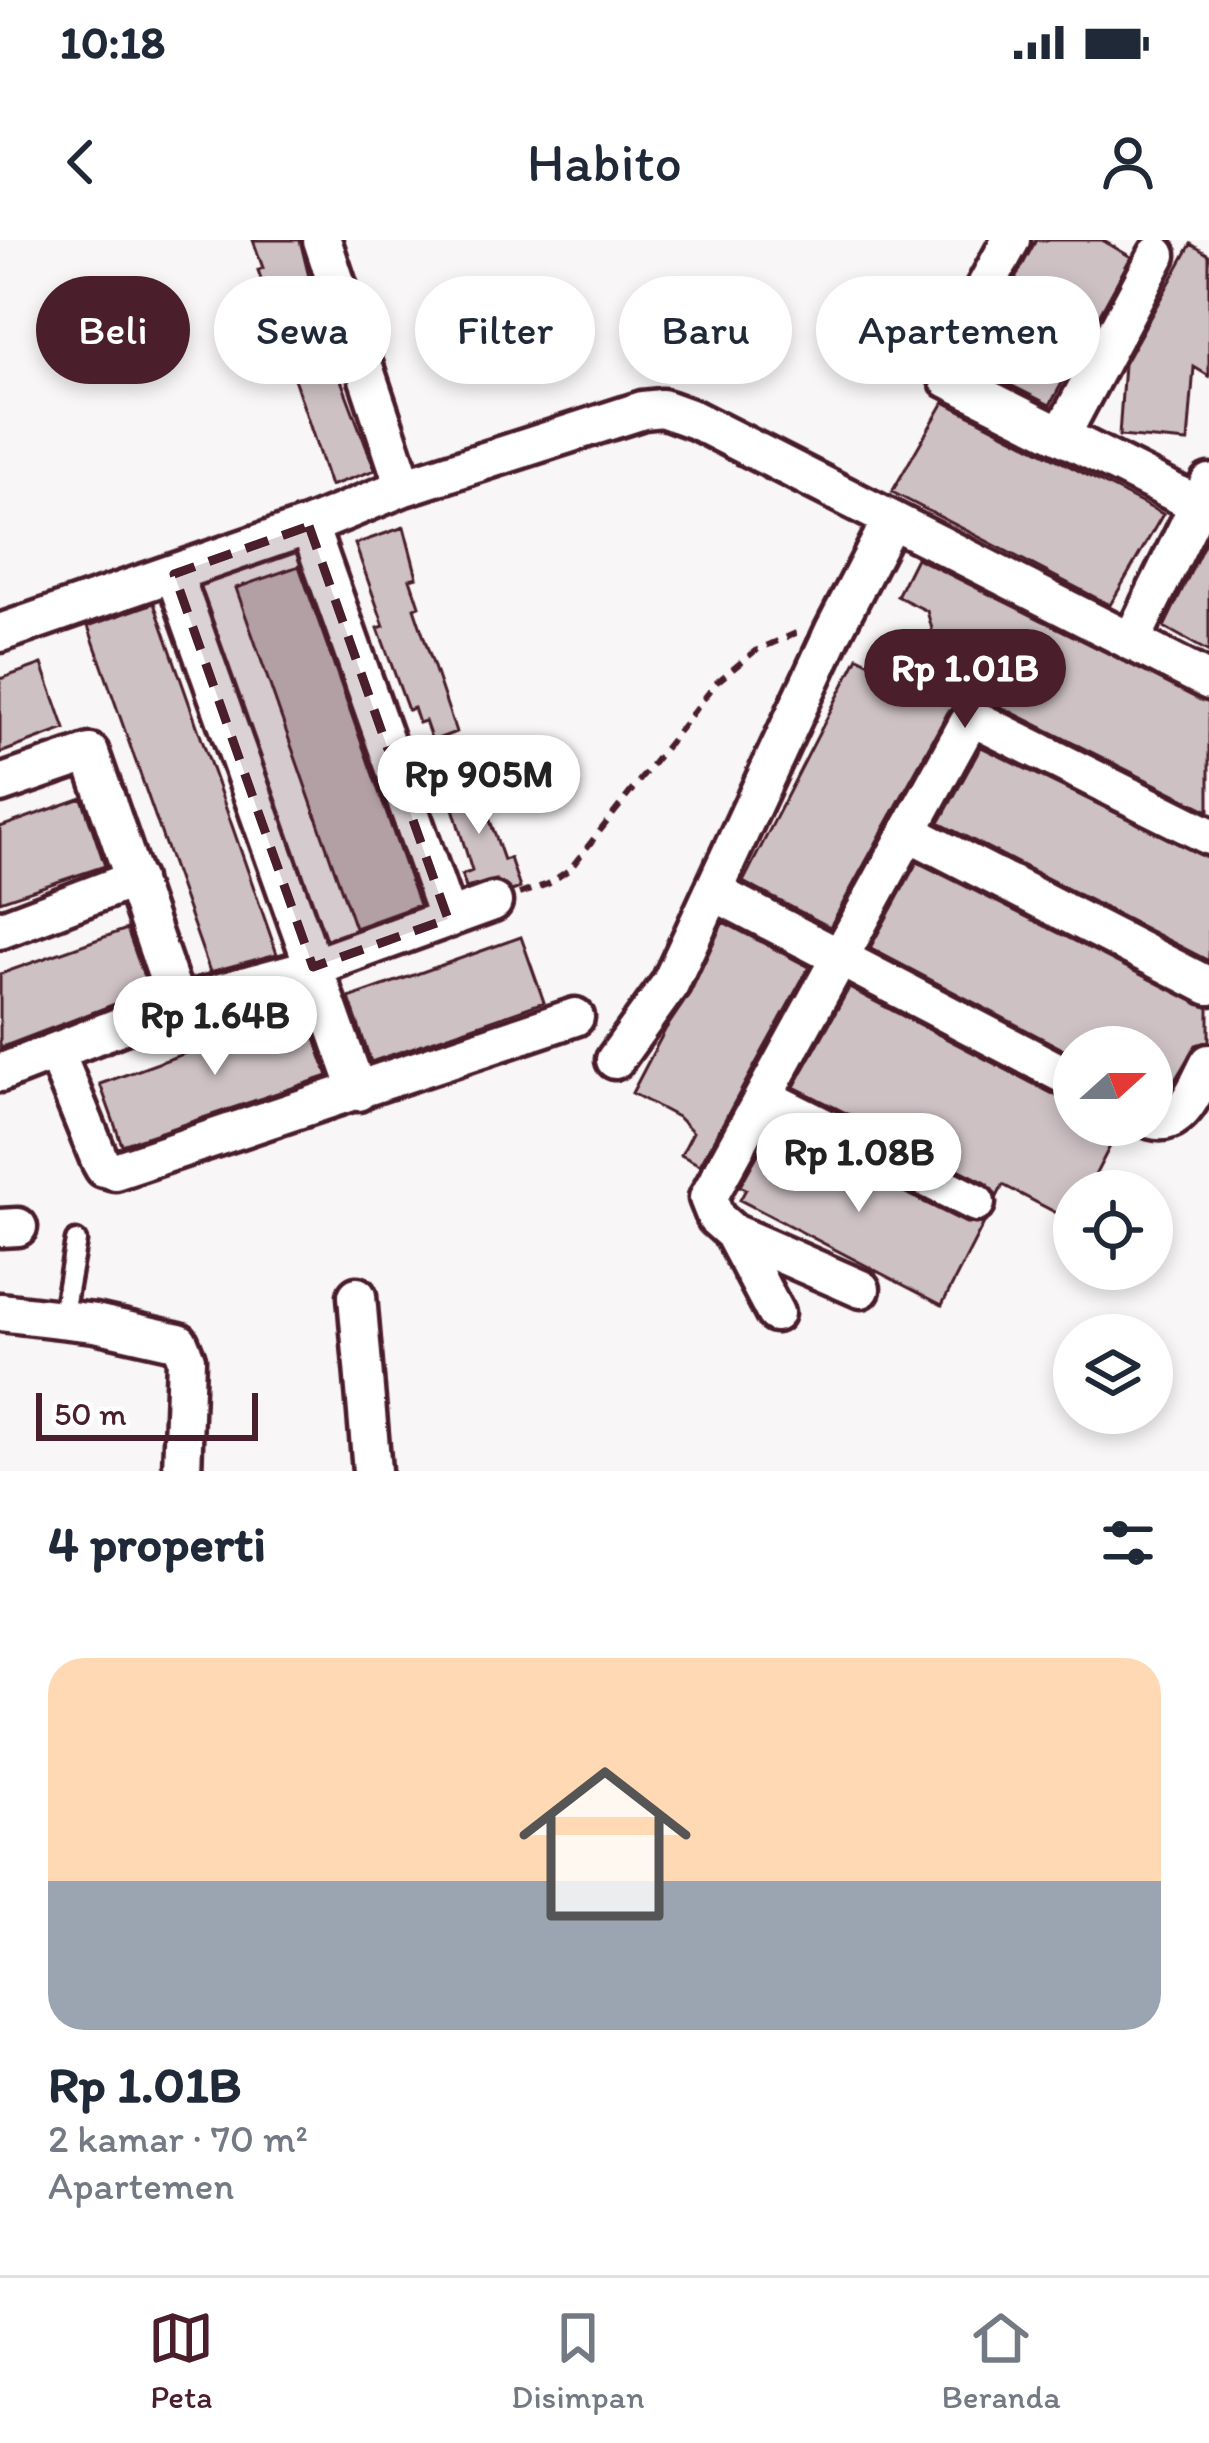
<!DOCTYPE html>
<html lang="id">
<head>
<meta charset="utf-8">
<style>
	:root { --surface:#fff; --page:#f6f6f7; --text:#1f2937; --muted:#747a83; --line:#e0e1e3; --accent:#4a1f2b }
	body { margin:0; font-family:Itim,sans-serif; background:var(--page); color:var(--text); height:100vh; display:flex; flex-direction:column; font-size:45px; white-space:nowrap }
	* { box-sizing:border-box; margin:0 }
	p { font-size:39px; color:var(--muted) }
	.icon { flex:none; width:66px; height:66px; fill:none; stroke:currentColor; stroke-width:2; stroke-linecap:round; stroke-linejoin:round }
	.map { position:relative; height:1231px; overflow:hidden }
	.drawer { display:flex; flex-direction:column; background:var(--surface); flex:1 }
	.drawer>* { flex:none }
	.top-card { position:absolute; left:36px; top:36px; width:1137px; height:108px; display:flex; gap:24px }
	.needle { width:78px; rotate:69deg }
	.controls { position:absolute; left:1053px; top:786px; display:grid; gap:24px }
	.controls a { display:grid; place-items:center; width:120px; height:120px; border-radius:50%; background:var(--surface); box-shadow:0 6px 18px #0003; font-size:60px }
	.scale { position:absolute; left:36px; bottom:30px; width:222px; box-sizing:border-box; padding-left:12px; border:6px solid #4a1f2b; border-top:0; font-size:33px; line-height:42px; white-space:nowrap; color:#4a1f2b; -webkit-text-stroke:9px #fff; paint-order:stroke }
	.price { position:absolute; translate:-50% -102px; padding:0 27px; border-radius:42px; background:#fff; color:#222; font-size:39px; line-height:78px; filter:drop-shadow(0 3px 6px #0008) }
	.price::after { content:''; position:absolute; left:50%; top:72px; width:36px; height:27px; margin-left:-18px; background:inherit; clip-path:polygon(0 0,100% 0,50% 100%) }
	.price.active { background:var(--accent); color:#fff }
	ul { padding:0; list-style:none }
	li { display:grid; align-content:center; gap:24px; height:636px; padding:0 48px }
	li span { display:grid; place-items:center; height:372px; border-radius:36px; color:#555 }
	li>.icon { margin-inline-start:auto }
	span .icon { width:216px; height:216px; fill:#fffc; stroke-width:1 }
	li b { font-size:51px }
	h2 { display:flex; justify-content:space-between; align-items:center; height:144px; padding:0 48px; font-size:51px }
	.pill { padding:0 42px; border-radius:54px; background:var(--surface); box-shadow:0 6px 18px #0003; font-size:42px; line-height:108px }
	.pill.active { background:var(--accent); color:#fff }
	.status { display:flex; justify-content:space-between; align-items:center; height:84px; padding:0 60px; background:var(--surface); direction:ltr }
	.status svg { height:33px; fill:currentColor }
	header { display:flex; justify-content:space-between; align-items:center; height:156px; padding:0 48px; background:var(--surface); font-size:54px; font-weight:600 }
	.dock { display:flex; justify-content:space-around; align-items:center; height:168px; border-top:3px solid var(--line); background:var(--surface); font-size:33px; color:var(--muted) }
	.dock a { display:grid; justify-items:center; gap:6px }
	.dock .active { color:var(--accent) }
	.map>svg:first-child { display:block }
	.building { fill:#cdc1c4; stroke:#4a1f2b; stroke-width:3 }
	.lines { fill:none; stroke-linecap:round; stroke-linejoin:round }
	.lane-casing { stroke:#4a1f2b; stroke-width:27 }
	.street-casing { stroke:#4a1f2b; stroke-width:45 }
	.path { stroke:#4a1f2b; stroke-width:6; stroke-dasharray:12 9; stroke-linecap:butt }
	.lane { stroke:#fff; stroke-width:18 }
	.street { stroke:#fff; stroke-width:36 }
	.marked { fill:#4a1f2b; fill-opacity:0.2; stroke:#4a1f2b; stroke-width:9; stroke-dasharray:24 15; stroke-linejoin:round }
</style>
</head>
<body>
<div class="status"><b>10:18</b><svg viewBox="0 0 49 12"><path d="M0 12V9h3v3zM5 12V6h3v6zM10 12V3h3v9zM15 12V0h3v12zM26 1h20v11H26zM47 4h2v5h-2z"/></svg></div>
<header><svg class="icon" aria-label="back" viewBox="0 0 24 24"><path d="M15 5l-7 7 7 7"/></svg>Habito<svg class="icon" aria-label="person" viewBox="0 0 24 24"><circle cx="12" cy="8" r="4"/><path d="M4 21q1-7 8-7t8 7"/></svg></header>
<div class="map">
<svg width="1209" height="1231" viewBox="0 0 1209 1231">
	<rect width="100%" height="100%" fill="#f8f6f7"/>
	<filter id="ink" filterUnits="userSpaceOnUse"><feTurbulence type="fractalNoise" baseFrequency=".00833" numOctaves="2"/><feDisplacementMap in="SourceGraphic" scale="24" xChannelSelector="R" yChannelSelector="G"/><feConvolveMatrix kernelMatrix="1 2 1 2 8 2 1 2 1" color-interpolation-filters="sRGB"/></filter>
	<g filter="url(#ink)">
		<path class="building" d="M253,0H300L322,90L375,230L330,246L258,30L263,28Z
			M1036,0H1102L1131,17L1050,165L969,124Z
			M1191,4L1209,15V136L1194,127L1188,202L1119,196L1124,124Z
			M944,162L1163,274L1110,365L892,252Z
			M404,287L417,337L410,339L419,366L414,368L456,492L432,501L425,481L419,483L414,468L408,470L378,388L384,386L355,304Z
			M1209,294V412L1164,387Z
			M916,318L1209,463V571L993,463L967,461L948,472L830,687L743,642L858,417L907,442L932,389L927,371L897,356Z
			M299,326L419,665L355,688L236,348Z
			M154,363L277,714L210,732L88,386Z
			M42,424L65,489L0,513V439Z
			M981,507L1209,618V721L939,583Z
			M474,535L504,620L510,618L520,648L512,651L496,640L466,648L462,635L472,631L446,545Z
			M82,558L105,626L0,661V587Z
			M917,622L1209,768V801L1196,805L1169,850L1162,858H1155L1152,807H1074V815L870,708Z
			M723,682L809,727L700,925L681,915L693,892L679,878L632,853L665,790L690,753Z
			M127,689L149,751L0,808V734Z
			M521,697L544,762L371,822L349,758Z
			M849,748L1074,865V885H1121L1087,951H1074V982L1003,945L997,957L986,943L794,847Z
			M305,770L328,836L122,905L100,844Z
			M773,887L966,983H984L942,1065L740,960L746,949L740,946Z"/>
		<g class="lines">
			<g class="lane-casing">
				<path id="lane" d="M62,1079L76,1001"/>
			</g>
			<g class="street-casing">
				<path id="street" d="M322,0L404,247
					M1011,0L944,122L948,139L1209,270
					M1062,194L1157,15
					M309,286L448,679
					M174,334L358,852
					M0,393L309,286L404,247L643,170L662,168L695,180L1209,441
					M1131,402L1209,243
					M0,544L90,513L177,764
					M910,593L1209,746
					M714,652L1074,840
					M0,690L135,639
					M56,813L100,921L104,928L115,931L575,777
					M615,820L670,744L834,390L891,280
					M0,833L177,764L313,727L493,662
					M764,857L976,963
					M1152,880C1183,889 1197,845 1209,823
					M0,988L18,987
					M733,993L861,1049
					M357,1056L372,1231
					M0,1072L95,1083L179,1102L186,1119L182,1231
					M775,1073L733,993L716,978L708,958L968,483H983L1209,596"/>
			</g>
			<path class="path" d="M519,654L548,644L570,629L717,442L755,411L796,393"/>
			<use href="#lane" class="lane"/>
			<use href="#street" class="street"/>
		</g>
	</g>
	<path class="marked" d="M309,286L448,679L313,727L174,334Z"/>
</svg>
<div class="controls">
<a><svg class="needle" viewBox="-14 -14 28 28"><path d="M0-13l5 13h-10z" fill="#e53935"/><path d="M0 13l5-13h-10z" fill="#747a83"/></svg></a>
<a><svg class="icon" aria-label="locate" viewBox="0 0 24 24"><circle cx="12" cy="12" r="6"/><path d="M12 2v4M12 18v4M2 12h4M18 12h4"/></svg></a>
<a><svg class="icon" aria-label="layers" viewBox="0 0 24 24"><path d="M12 4l9 5-9 5-9-5zM3 14l9 5 9-5"/></svg></a>
</div>
<div class="scale">50 m</div>
<b class="price active" style="left:965px;top:491px">Rp 1.01B</b>
<b class="price" style="left:479px;top:597px">Rp 905M</b>
<b class="price" style="left:215px;top:838px">Rp 1.64B</b>
<b class="price" style="left:859px;top:975px">Rp 1.08B</b>
<div class="top-card">
<a class="pill active">Beli</a>
<a class="pill">Sewa</a>
<a class="pill">Filter</a>
<a class="pill">Baru</a>
<a class="pill">Apartemen</a>
</div>
</div>
<section class="drawer">
<h2>4 properti<svg class="icon" aria-label="filters" viewBox="0 0 24 24"><path d="M4 7h16M4 17h16"/><circle cx="9" cy="7" r="2"/><circle cx="15" cy="17" r="2"/></svg></h2>
<ul>
<li><span style="background:linear-gradient(#ffd9b3 60%,#9aa5b1 0)"><svg class="icon" aria-label="home" viewBox="0 0 24 24"><path d="M3 11l9-7 9 7M6 9v11h12V9"/></svg></span><div><b>Rp 1.01B</b><p>2 kamar · 70 m²</p><p>Apartemen</p></div></li>
</ul>
</section>
<nav class="dock">
<a class="active"><svg class="icon" aria-label="map" viewBox="0 0 24 24"><path d="M3 6l6-2 6 2 6-2v14l-6 2-6-2-6 2zM9 4v14M15 6v14"/></svg>Peta</a>
<a><svg class="icon" aria-label="saved" viewBox="0 0 24 24"><path d="M7 4h10v16l-5-4-5 4z"/></svg>Disimpan</a>
<a><svg class="icon" aria-label="home" viewBox="0 0 24 24"><path d="M3 11l9-7 9 7M6 9v11h12V9"/></svg>Beranda</a>
</nav>
</body>
</html>
